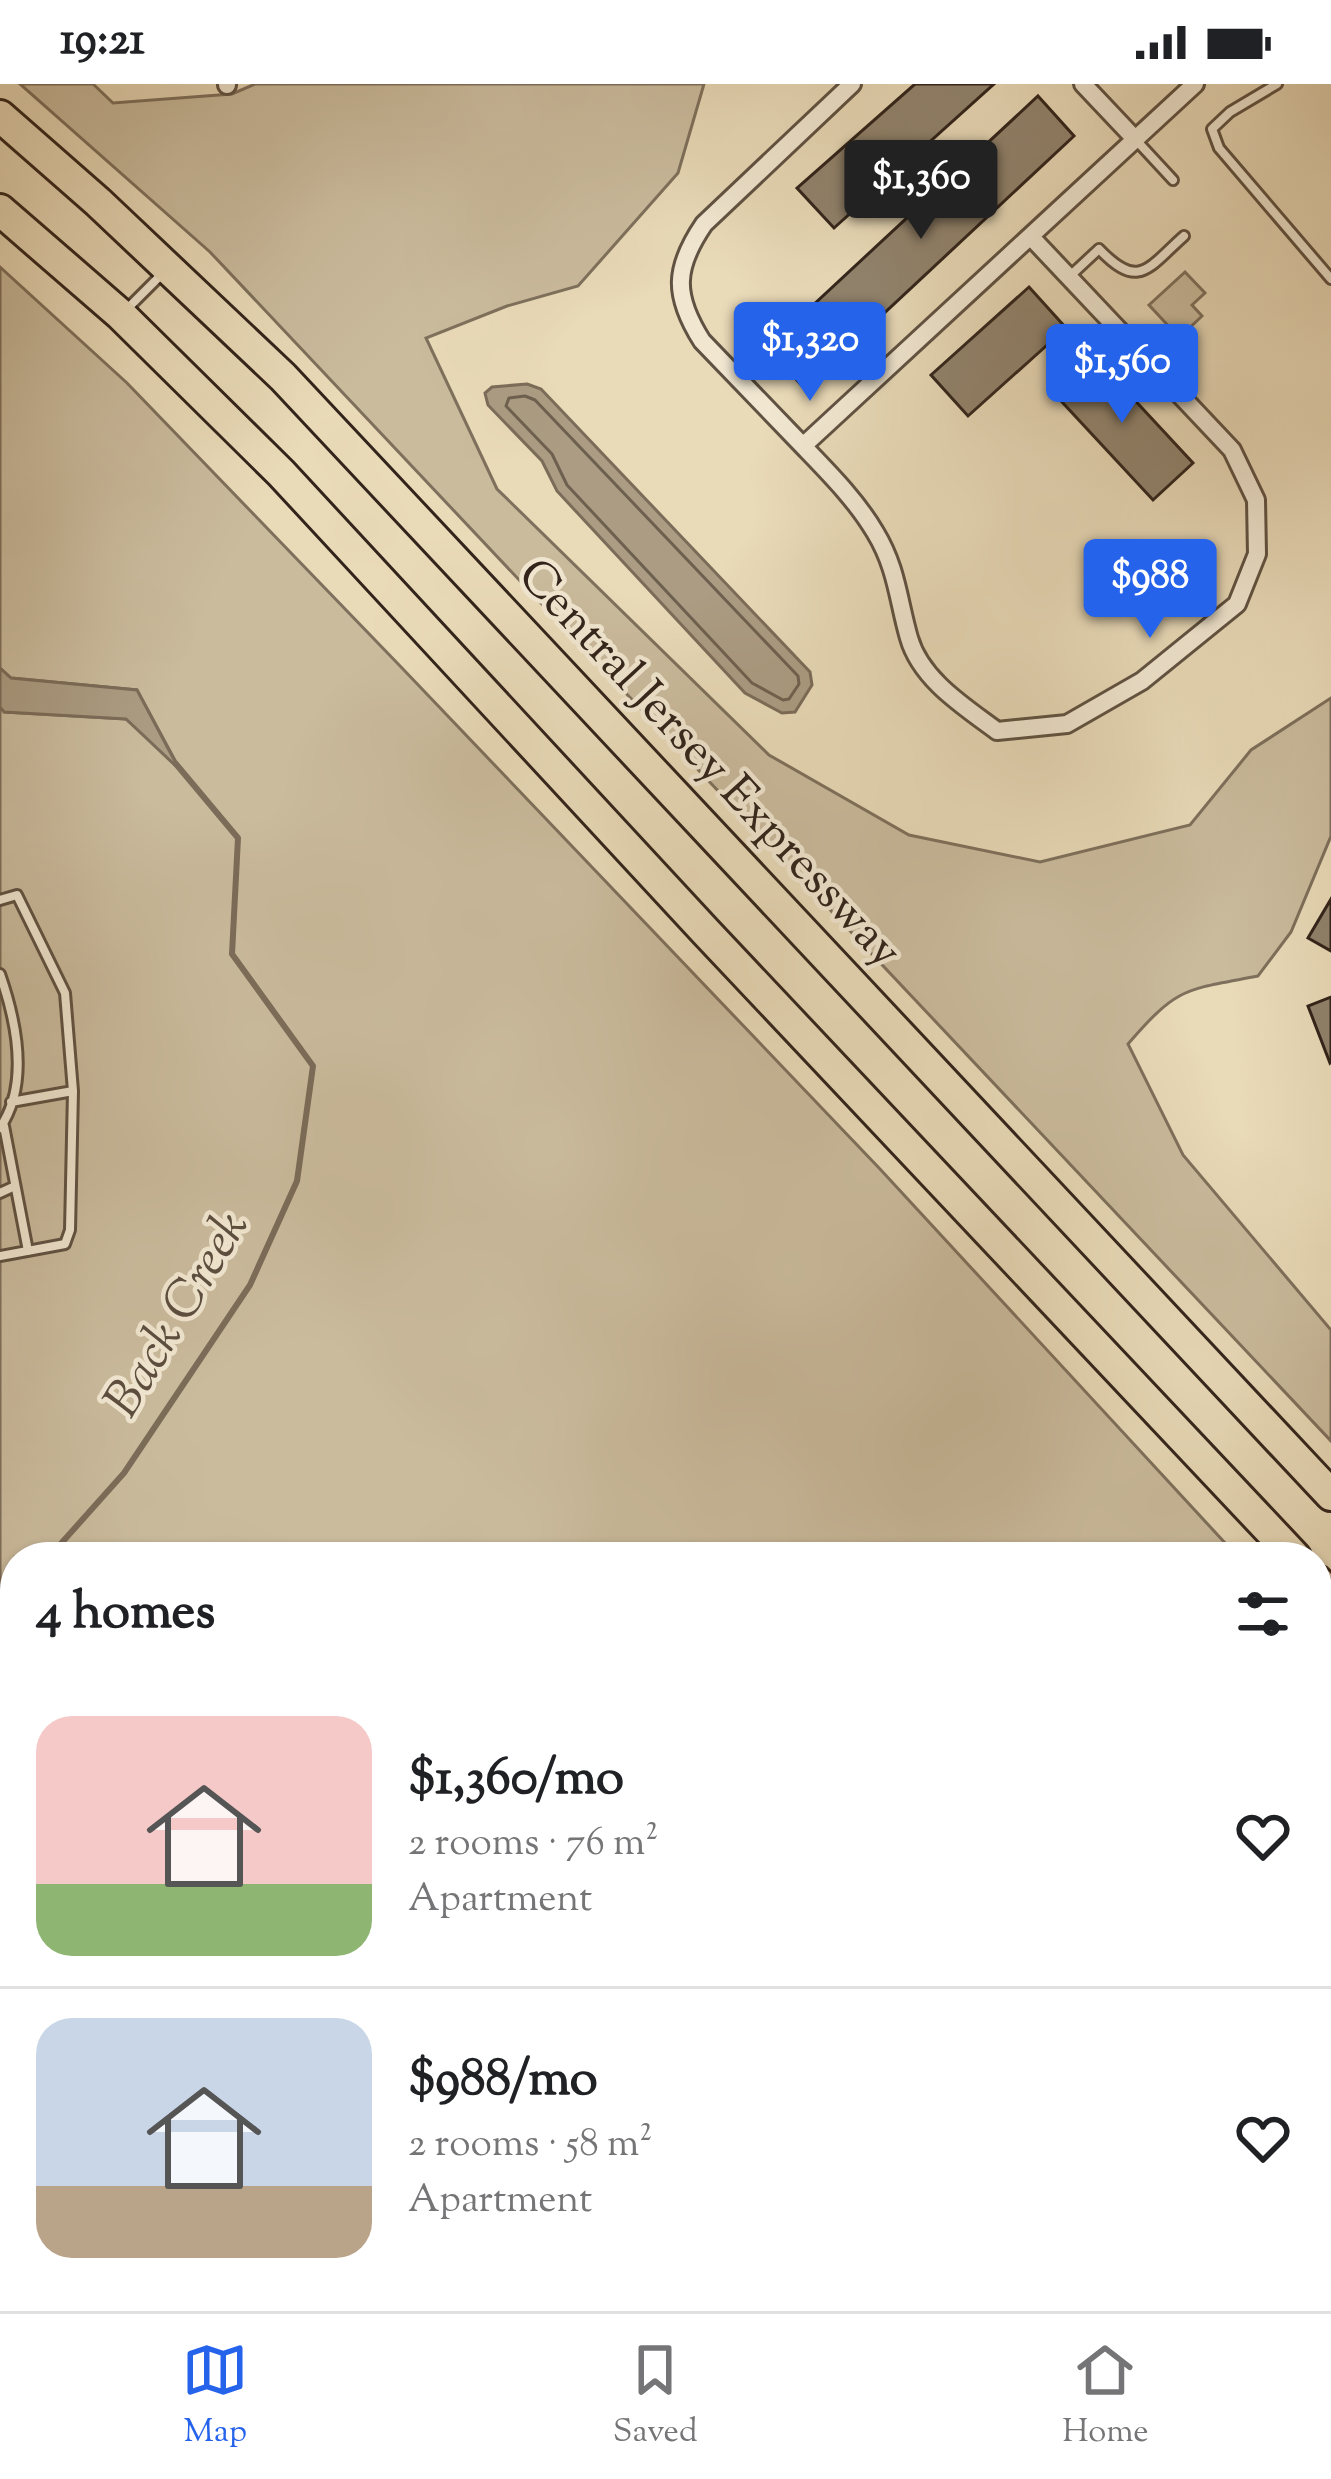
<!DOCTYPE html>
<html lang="en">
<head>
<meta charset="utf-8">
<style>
	:root { --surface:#fff; --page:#f6f6f6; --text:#202124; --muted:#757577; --line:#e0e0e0; --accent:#2563eb }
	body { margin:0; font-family:"Sorts Mill Goudy",serif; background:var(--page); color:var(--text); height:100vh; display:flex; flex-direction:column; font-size:45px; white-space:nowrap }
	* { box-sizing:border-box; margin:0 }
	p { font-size:39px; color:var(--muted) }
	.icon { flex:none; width:66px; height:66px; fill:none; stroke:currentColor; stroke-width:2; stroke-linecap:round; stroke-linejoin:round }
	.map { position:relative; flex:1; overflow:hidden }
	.side { position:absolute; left:0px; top:1458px; width:1332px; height:771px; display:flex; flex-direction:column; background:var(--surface); border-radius:48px 48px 0 0; box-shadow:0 3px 9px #0004 }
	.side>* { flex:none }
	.price { position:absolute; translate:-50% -102px; padding:0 27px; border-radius:12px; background:var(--accent); color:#fff; font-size:39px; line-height:78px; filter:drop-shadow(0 3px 6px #0008) }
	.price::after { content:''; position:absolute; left:50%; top:72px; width:36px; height:27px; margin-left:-18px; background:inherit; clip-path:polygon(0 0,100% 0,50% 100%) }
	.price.on { background:#222; color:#fff }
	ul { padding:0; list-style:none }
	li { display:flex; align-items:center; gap:36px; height:300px; padding:0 36px }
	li+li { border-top:3px solid var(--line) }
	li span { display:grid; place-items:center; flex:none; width:336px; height:240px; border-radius:36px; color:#555 }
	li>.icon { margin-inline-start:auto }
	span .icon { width:144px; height:144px; fill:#fffc; stroke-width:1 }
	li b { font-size:51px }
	h2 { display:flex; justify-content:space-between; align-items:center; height:144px; padding:0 36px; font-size:51px }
	.status { display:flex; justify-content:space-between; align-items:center; height:84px; padding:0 60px; background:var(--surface); direction:ltr }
	.status svg { height:33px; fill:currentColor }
	.tabs { display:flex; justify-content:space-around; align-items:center; height:168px; border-top:3px solid var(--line); background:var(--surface); font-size:33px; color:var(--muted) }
	.tabs a { display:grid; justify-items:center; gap:6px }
	.tabs .on { color:var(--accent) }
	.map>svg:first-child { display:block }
	.green { fill:#cabb9d; stroke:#7e705c; stroke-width:3 }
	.water { fill:#ab9c83; stroke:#7b6c59; stroke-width:3 }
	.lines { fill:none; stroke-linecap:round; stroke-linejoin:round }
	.shore { stroke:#6e604f; stroke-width:3 }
	.stream { stroke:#7b6c59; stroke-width:6 }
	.building { fill:#91836d; stroke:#32241b; stroke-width:3 }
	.service-casing { stroke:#605242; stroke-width:14 }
	.minor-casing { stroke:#605242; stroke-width:22 }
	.motorway-casing { stroke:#32241b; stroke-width:36 }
	.path { stroke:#32241b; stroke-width:3; stroke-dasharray:3 6; stroke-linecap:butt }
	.service { stroke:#f1e7d1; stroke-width:8 }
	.minor { stroke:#f1e7d1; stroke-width:16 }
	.motorway { stroke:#e9dab8; stroke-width:30 }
	.labels { text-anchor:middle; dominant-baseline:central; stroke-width:9; stroke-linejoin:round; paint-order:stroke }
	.street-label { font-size:48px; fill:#32241b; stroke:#f1e7d1 }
	.water-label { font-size:51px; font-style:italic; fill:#5c4e3f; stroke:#f1e7d1 }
</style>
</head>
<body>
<div class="status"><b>19:21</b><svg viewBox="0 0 49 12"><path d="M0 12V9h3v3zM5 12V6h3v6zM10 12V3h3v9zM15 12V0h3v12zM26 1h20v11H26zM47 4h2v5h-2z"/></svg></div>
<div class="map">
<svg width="1331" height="2227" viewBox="0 0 1331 2227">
	<rect width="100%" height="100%" fill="#e9dab8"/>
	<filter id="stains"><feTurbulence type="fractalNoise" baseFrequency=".00167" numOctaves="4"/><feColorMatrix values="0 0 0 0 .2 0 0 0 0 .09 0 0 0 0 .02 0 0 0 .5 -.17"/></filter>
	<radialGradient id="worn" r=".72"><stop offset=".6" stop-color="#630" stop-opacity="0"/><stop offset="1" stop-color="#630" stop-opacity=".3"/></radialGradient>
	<path class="green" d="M20,0H93L113,19L232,10L255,0H704L678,89L578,202L507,222L426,254L497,405L769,671L909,751L1040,778L1190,741L1251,666L1331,614V752L1291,848L1258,892C1185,906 1178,902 1128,960L1183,1071L1331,1246V1357L210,168Z
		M0,183L127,299L402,584L880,1085L1238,1473H15V1880L0,1898V623L5,628L126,635L177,680L137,606L11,594L0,584Z
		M1185,188L1205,209L1192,221L1202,232L1182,251L1175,249L1149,221Z
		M1317,1558L1331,1573V1838L1317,1824Z
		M0,2074L15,2090V2214H133L146,2227H0Z
		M296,2214H752L764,2227H300Z"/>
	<path class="water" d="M527,300L541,305L810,588L812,601L795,628L782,629L745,609L557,407L542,377L488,321L485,309L492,303Z
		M0,584L11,594L137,606L179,685L126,635L4,628L0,623Z
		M596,2214H691L677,2227H641L632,2218L623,2227H608Z"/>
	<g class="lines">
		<path class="shore" d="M525,312L535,316L798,592L799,600L789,615L783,616L752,599L567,401L552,370L506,322L509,314Z"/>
		<path class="stream" d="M49,1473L124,1389L250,1201L297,1097L313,982L232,870L238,754L176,680
			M0,1528L15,1511"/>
	</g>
	<path class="building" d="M915,0H994L834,144L797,104Z
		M1038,12L1074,52L804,304L768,263Z
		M1029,203L1066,244L968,332L931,291Z
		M1090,268L1193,379L1153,416L1050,305Z
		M1331,815V867L1308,854Z
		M1331,913V978L1330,979L1308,922Z"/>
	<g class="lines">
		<g class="service-casing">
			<path id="service" d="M1277,0L1230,28L1212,45L1219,64L1331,195
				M1136,56L1173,96
				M1070,192L1099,165C1139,207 1148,184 1184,152
				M126,226L162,190
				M0,816L17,811L65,909L73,1007L70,1146L65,1160L0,1172
				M0,890C16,936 30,1000 0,1044
				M11,1018L73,1007
				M4,1042L28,1167
				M0,1109L15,1102"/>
		</g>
		<g class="minor-casing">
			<path id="minor" d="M227,0V1
				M852,0L704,140C674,184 673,211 702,257L803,362L1195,0
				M1083,0L1135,55
				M803,362C829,389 856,416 875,448C897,484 898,516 909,554C921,596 965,623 997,647L1067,640L1142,597L1237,520L1257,470L1256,416L1232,366L1032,154
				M1317,2006L1331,1993
				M290,2214L302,2227
				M752,2214L764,2227
				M1024,2227L1038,2214
				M1270,2227L1275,2214"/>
		</g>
		<g class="motorway-casing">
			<path id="motorway" d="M0,32L98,118L283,293L1331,1411
				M0,126L121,231L281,389L706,848L1295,1473
				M1317,1497L1331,1512"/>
		</g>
		<path class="path" d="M518,2214L522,2227
			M333,2227L358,2221L387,2227"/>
		<use href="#service" class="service"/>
		<use href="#minor" class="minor"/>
		<use href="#motorway" class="motorway"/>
	</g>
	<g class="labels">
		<g class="street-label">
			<text transform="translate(708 681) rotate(47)">Central Jersey Expressway</text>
		</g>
		<g class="water-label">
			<text transform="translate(179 1231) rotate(-59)">Back Creek</text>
		</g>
	</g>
	<rect width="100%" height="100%" filter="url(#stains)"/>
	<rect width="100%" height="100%" fill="url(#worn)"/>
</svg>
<b class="price on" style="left:921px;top:158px">$1,360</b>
<b class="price" style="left:810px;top:320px">$1,320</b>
<b class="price" style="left:1122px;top:342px">$1,560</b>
<b class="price" style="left:1150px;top:557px">$988</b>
<section class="side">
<h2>4 homes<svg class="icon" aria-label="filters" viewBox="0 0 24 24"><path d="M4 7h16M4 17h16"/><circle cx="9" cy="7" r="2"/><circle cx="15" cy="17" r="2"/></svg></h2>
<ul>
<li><span style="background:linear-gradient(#f6c9c9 70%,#8fb573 0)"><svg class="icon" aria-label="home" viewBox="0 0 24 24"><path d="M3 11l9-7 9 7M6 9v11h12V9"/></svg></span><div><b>$1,360/mo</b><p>2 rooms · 76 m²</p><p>Apartment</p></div><svg class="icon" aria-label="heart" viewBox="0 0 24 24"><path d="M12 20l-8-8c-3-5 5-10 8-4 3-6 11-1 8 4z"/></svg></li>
<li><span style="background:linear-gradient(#c9d6e8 70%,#b9a48a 0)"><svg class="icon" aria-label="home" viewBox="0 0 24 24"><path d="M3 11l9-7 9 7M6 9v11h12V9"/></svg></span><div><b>$988/mo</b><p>2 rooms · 58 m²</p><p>Apartment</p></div><svg class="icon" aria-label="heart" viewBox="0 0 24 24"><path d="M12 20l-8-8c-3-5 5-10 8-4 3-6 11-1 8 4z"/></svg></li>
</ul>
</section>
</div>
<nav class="tabs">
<a class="on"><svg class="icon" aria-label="map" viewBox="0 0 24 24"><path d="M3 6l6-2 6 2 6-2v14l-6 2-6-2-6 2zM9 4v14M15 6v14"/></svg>Map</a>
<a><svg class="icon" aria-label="saved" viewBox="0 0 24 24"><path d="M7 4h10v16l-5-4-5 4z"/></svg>Saved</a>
<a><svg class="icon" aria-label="home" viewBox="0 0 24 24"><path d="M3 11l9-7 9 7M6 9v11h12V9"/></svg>Home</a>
</nav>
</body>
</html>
